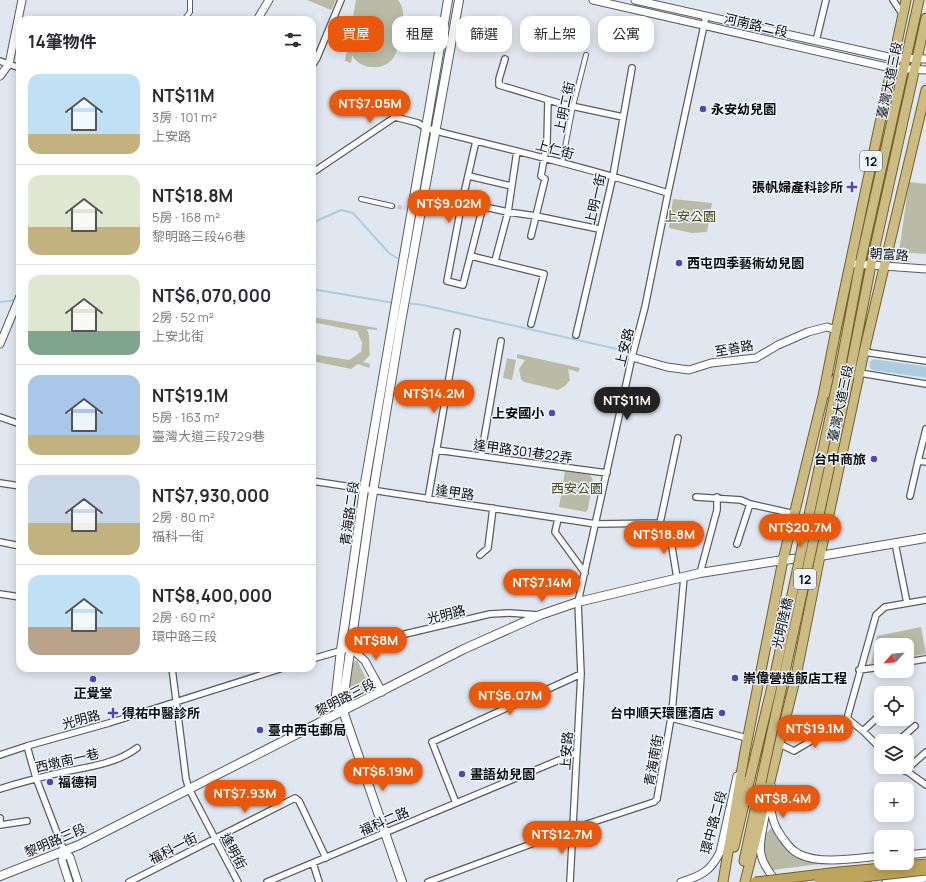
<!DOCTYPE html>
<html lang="zh-TW">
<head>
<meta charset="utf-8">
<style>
	:root { --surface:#fff; --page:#f2f2f3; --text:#2b2b33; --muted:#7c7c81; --line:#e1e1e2; --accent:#ea580c }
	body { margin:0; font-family:Manrope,"Noto Sans TC",sans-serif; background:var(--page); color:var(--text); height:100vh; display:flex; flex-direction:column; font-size:15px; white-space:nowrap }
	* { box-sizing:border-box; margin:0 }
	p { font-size:13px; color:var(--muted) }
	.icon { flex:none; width:22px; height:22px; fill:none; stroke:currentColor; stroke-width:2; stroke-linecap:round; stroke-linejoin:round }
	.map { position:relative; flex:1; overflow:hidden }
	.side { position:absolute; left:16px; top:16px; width:300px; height:656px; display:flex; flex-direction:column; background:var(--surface); border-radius:12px; box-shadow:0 2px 10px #0003 }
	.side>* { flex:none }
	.guide { position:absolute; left:328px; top:16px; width:380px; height:36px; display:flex; gap:8px }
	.needle { width:26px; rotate:243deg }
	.fabs { position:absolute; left:874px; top:638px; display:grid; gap:8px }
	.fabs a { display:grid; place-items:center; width:40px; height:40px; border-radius:8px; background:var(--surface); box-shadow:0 2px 10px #0003; font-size:20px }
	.price { position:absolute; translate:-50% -34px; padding:0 9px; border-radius:14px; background:var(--accent); color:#fff; font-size:13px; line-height:26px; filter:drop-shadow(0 1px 2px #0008) }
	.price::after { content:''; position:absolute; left:50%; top:24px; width:12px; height:9px; margin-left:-6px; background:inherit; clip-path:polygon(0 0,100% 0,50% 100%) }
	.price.on { background:#222; color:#fff }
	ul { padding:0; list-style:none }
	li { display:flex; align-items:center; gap:12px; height:100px; padding:0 12px }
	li+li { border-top:1px solid var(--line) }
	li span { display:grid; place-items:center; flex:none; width:112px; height:80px; border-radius:12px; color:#555 }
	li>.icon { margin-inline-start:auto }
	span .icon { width:48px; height:48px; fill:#fffc; stroke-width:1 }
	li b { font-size:17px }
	h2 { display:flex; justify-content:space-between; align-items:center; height:48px; padding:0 12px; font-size:17px }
	.chip { padding:0 14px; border-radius:12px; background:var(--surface); box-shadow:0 2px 10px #0003; font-size:14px; line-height:36px }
	.chip.on { background:var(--accent); color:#fff }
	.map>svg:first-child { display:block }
	.green { fill:#babba7 }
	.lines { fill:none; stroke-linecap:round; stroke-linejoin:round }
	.stream { stroke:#accde0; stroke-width:2 }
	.river { stroke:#accde0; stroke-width:11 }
	.pedestrian-tunnel { stroke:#c1c6ce; stroke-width:4; stroke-dasharray:4 2; stroke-linecap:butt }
	.pedestrian-casing { stroke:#585d65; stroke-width:6 }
	.minor-casing { stroke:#585d65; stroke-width:8 }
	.tertiary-casing { stroke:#585d65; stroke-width:9 }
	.secondary-casing { stroke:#585d65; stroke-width:10 }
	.primary-casing { stroke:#736026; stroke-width:11 }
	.pedestrian { stroke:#fff; stroke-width:4 }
	.minor { stroke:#fff; stroke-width:5.5 }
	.tertiary { stroke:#fff; stroke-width:7 }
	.secondary { stroke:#fff; stroke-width:8 }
	.primary { stroke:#cdbb84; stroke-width:9 }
	.primary-bridge-casing { stroke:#736026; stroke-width:11; stroke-linecap:butt }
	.trunk-bridge-casing { stroke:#736026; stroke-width:11; stroke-linecap:butt }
	.primary-bridge { stroke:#cdbb84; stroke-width:9 }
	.trunk-bridge { stroke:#bca45b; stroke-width:9 }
	.poi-dot { fill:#5145bc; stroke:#eef4fd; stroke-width:1.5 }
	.labels { text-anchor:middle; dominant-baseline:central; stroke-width:3; stroke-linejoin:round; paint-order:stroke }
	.shield { fill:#eef4fd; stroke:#4e5256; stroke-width:1 }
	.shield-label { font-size:12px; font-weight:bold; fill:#0a0d0f }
	.street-label { font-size:13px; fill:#0a0d0f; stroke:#eef4fd }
	.poi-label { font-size:13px; font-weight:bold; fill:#0a0d0f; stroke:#eef4fd; text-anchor:start }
	.park-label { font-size:13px; fill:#4b4c16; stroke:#eef4fd }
</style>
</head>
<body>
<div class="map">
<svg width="926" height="882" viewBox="0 0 926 882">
	<rect width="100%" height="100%" fill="#e1e7f0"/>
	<path class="green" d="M307,0H336L331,10Z
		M356,0H398C401,3 402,7 403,12C404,19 398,51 394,57C384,72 360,70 352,55L351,63L345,61Z
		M909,182L926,184V254L899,252Z
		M673,199L712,203L707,232L692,233L669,228Z
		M312,317L377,328V330L367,329C371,338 368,345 370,355L363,362L370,364L369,368L358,364L351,369L312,361V354L349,360L361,352L362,343L357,331L312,322Z
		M517,354L580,368L578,372L568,369L570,380L565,386L558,390L524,382L521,379L519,369L525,360L517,358Z
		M507,358L516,360L512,380L503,378Z
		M565,471L590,475L593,480L588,509L586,512L559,507Z
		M921,627L926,654L907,657V645H881V662L871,664L877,636Z
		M357,660L370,687L347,698L352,663Z
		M772,828L777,836L786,847L823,861L821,864L771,870L764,859L763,835Z"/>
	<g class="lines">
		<path class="stream" d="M312,223L341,210L353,213L389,253L397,258
			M312,289L394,303
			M0,302L17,300
			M406,303L423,305L617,349"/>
		<path class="river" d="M875,365L926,372"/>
		<path class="pedestrian-tunnel" d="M392,206L405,208"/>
		<g class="pedestrian-casing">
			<path id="pedestrian" d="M184,20L190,12V0
				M562,163L573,106L586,55
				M361,199L392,206"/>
		</g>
		<g class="minor-casing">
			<path id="minor" d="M893,0L903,15
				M816,41L826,0
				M505,59L499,79V85L562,104L623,117
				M0,61L20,68
				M312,66L317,58L341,0
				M476,141L462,202L447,281L463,285L483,206
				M312,173L395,117L418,123L426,128L436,131C513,150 591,169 668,193
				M469,176L511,186
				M462,202L508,212L536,216L599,229
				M531,236L545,179L541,176L547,142L548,100
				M471,256L544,274L531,324
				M495,261L508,212L517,151
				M576,335L613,176L632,68
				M864,352L926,361
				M860,373L926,384
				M0,417L20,424
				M926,429L918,461L926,462
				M436,450L607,473
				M481,456L501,341
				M312,481L596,524L660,523L678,438
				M0,483L20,486
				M910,496L918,461
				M696,497L741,500L750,504L795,514
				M428,499L457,332
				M558,519L555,532L585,573
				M669,529L677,578
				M0,542L20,546
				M895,543L907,603
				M737,544L750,504
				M480,555L488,548L493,508
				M700,573L717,510V497
				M0,594L20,597
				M312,659L367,643L490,614L509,613L539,615
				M907,662L926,659
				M172,668L186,779L189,789L238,882
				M859,670L881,667
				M671,718L747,738
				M848,719V715L876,615L885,607L926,600
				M848,719L863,731L881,749
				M863,731L881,714
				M898,741L915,726
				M780,744L794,751L848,719
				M27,746L36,778L64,851
				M0,755L27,746L109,723L283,668
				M901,767L926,785
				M905,771L926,752
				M0,789C21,782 42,777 63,772C88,767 116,764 137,748
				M456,803L432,742L581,674
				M0,818V825
				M0,825L27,821
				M313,863L319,882
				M129,882L295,798L299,801L326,858
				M267,882L576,753
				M428,882L572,829L654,802L657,799L672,712L684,577
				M570,882L581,674L578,602L632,357L645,307L668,193L706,16"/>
		</g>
		<g class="tertiary-casing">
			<path id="tertiary" d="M593,0L891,68L926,70
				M635,0L893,58L926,59
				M257,20L269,0
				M0,76L9,64L22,0
				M856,264L926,269
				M0,344L20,296
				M632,357L667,367L689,370L711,363L756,358L778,345L808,332L827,327L836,330
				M351,648L365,661L382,692
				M772,787C769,804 771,823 782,837C787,844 791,850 799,854C819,865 858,858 881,856
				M766,810C761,844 752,853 777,882
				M64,851L70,857L78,882
				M64,851L62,860L69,882
				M907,855L926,853
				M681,882C701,876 711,871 720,852L737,776
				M886,882L926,878"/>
		</g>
		<g class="secondary-casing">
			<path id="secondary" d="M343,711L335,704L341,650L364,489L448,0
				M0,876L79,845L464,649L540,615L578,602L700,573L783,560L820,556L926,538
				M402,882L343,711V701L371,504L401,322L459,0"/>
		</g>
		<g class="primary-casing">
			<path id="primary" d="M849,377L871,265L926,18
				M825,394L839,375L860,264L919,0
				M734,847L750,778
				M744,861L761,782
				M723,882L745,751L783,560L823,396L836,330L906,0
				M745,882L796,676L820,556L864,352L926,90"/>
		</g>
		<use href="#pedestrian" class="pedestrian"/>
		<use href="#minor" class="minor"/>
		<use href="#tertiary" class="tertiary"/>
		<use href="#secondary" class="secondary"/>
		<use href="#primary" class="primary"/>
		<g class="primary-bridge-casing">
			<path id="primary-bridge" d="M750,778L775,674L839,375
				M761,782L849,377"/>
		</g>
		<g class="trunk-bridge-casing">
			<path id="trunk-bridge" d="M755,882L839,872L926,864
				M819,882L926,870"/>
		</g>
		<use href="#primary-bridge" class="primary-bridge"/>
		<use href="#trunk-bridge" class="trunk-bridge"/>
	</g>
	<g class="poi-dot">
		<circle cx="703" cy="109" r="4"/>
		<path d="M850 181h4v4h4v4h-4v4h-4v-4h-4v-4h4z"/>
		<circle cx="679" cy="263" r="4"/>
		<circle cx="552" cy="413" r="4"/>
		<circle cx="874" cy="459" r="4"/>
		<circle cx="735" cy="678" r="4"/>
		<circle cx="93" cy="679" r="4"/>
		<path d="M111 707h4v4h4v4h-4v4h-4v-4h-4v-4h4z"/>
		<circle cx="722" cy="713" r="4"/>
		<circle cx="260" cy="730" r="4"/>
		<circle cx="462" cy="774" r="4"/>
		<circle cx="50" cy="782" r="4"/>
	</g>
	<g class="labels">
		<g class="shield">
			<rect x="860" y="151" width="22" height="20" rx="3"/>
			<rect x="794" y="569" width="22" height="20" rx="3"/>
		</g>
		<g class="shield-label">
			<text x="871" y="161">12</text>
			<text x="805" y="579">12</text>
		</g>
		<g class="street-label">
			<text transform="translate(756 25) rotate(13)">河南路二段</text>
			<text transform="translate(889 80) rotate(-78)">臺灣大道三段</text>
			<text transform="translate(564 107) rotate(-78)">上明二街</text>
			<text transform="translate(555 149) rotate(15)">上仁街</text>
			<text transform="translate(595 199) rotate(-77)">上明一街</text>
			<text transform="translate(889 254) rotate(4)">朝富路</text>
			<text transform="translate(624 347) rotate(-76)">上安路</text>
			<text transform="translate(734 348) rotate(-10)">至善路</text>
			<text transform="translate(840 403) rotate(-78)">臺灣大道三段</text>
			<text transform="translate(523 451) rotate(8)">逢甲路301巷22弄</text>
			<text transform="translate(455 492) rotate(8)">逢甲路</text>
			<text transform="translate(349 513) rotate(-82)">青海路二段</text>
			<text transform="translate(446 614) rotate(-14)">光明路</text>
			<text transform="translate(782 623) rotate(-77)">光明陸橋</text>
			<text transform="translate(345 697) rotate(-27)">黎明路三段</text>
			<text transform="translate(81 719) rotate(-15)">光明路</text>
			<text transform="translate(566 751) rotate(-86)">上安路</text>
			<text transform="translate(67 760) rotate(-13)">西墩南一巷</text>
			<text transform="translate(653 760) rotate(-80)">青海南街</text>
			<text transform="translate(384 821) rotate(-23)">福科二路</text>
			<text transform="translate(713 822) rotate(-75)">環中路二段</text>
			<text transform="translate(55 840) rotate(-23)">黎明路三段</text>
			<text transform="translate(173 848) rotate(-27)">福科一街</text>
			<text transform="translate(234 851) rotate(62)">逢明街</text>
		</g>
		<g class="poi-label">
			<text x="711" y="109">永安幼兒園</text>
			<text x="843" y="187" text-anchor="end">張帆婦產科診所</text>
			<text x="687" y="263">西屯四季藝術幼兒園</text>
			<text x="544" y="413" text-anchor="end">上安國小</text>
			<text x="866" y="459" text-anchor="end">台中商旅</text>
			<text x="743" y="678">崇偉營造飯店工程</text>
			<text x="93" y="693" text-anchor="middle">正覺堂</text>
			<text x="122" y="713">得祐中醫診所</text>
			<text x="714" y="713" text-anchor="end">台中順天環匯酒店</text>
			<text x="268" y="730">臺中西屯郵局</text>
			<text x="470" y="774">畫語幼兒園</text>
			<text x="58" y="782">福德祠</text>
		</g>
		<g class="park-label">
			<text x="690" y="216">上安公園</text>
			<text x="577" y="488">西安公園</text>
		</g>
	</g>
</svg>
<div class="fabs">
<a><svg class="needle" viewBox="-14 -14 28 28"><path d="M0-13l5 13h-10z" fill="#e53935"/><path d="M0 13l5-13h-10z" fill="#7c7c81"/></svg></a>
<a><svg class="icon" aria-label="locate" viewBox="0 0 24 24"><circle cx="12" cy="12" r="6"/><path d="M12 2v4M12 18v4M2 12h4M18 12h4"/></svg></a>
<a><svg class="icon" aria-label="layers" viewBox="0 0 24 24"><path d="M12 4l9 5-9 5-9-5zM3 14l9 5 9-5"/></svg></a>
<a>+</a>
<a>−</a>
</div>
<b class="price" style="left:370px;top:124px">NT$7.05M</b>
<b class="price" style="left:449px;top:224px">NT$9.02M</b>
<b class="price" style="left:434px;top:414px">NT$14.2M</b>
<b class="price on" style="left:627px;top:421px">NT$11M</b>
<b class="price" style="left:800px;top:548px">NT$20.7M</b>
<b class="price" style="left:664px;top:555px">NT$18.8M</b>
<b class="price" style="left:542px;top:603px">NT$7.14M</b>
<b class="price" style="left:376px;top:661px">NT$8M</b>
<b class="price" style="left:510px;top:716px">NT$6.07M</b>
<b class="price" style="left:815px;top:749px">NT$19.1M</b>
<b class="price" style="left:383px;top:792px">NT$6.19M</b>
<b class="price" style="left:245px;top:814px">NT$7.93M</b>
<b class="price" style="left:783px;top:819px">NT$8.4M</b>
<b class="price" style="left:562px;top:855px">NT$12.7M</b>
<div class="guide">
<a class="chip on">買屋</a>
<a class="chip">租屋</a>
<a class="chip">篩選</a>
<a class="chip">新上架</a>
<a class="chip">公寓</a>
</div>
<section class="side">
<h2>14筆物件<svg class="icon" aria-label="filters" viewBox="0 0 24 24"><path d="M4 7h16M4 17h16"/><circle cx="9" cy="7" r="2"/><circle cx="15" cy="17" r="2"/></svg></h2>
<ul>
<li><span style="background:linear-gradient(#bfe0f5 75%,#c2b280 0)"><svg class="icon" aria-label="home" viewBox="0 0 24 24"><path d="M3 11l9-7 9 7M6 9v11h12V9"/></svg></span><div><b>NT$11M</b><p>3房 · 101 m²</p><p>上安路</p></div></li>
<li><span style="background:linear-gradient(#dfe7d0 65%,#c2b280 0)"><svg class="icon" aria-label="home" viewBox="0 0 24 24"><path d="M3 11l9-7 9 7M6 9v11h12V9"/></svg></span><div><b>NT$18.8M</b><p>5房 · 168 m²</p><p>黎明路三段46巷</p></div></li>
<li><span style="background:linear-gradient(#dfe7d0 70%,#7fa58c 0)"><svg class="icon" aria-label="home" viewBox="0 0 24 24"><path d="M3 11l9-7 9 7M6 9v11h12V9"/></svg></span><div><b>NT$6,070,000</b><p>2房 · 52 m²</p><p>上安北街</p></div></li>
<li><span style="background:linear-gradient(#a9c7e8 75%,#c2b280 0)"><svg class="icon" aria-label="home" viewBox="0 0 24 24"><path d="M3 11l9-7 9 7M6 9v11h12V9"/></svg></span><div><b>NT$19.1M</b><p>5房 · 163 m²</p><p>臺灣大道三段729巷</p></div></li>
<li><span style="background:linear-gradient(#c9d6e8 60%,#c2b280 0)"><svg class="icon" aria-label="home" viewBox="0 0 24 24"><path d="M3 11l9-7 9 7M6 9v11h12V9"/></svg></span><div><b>NT$7,930,000</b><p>2房 · 80 m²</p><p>福科一街</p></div></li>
<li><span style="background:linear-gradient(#bfe0f5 65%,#b9a48a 0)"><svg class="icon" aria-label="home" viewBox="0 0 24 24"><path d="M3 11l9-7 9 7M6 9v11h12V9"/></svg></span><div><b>NT$8,400,000</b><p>2房 · 60 m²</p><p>環中路三段</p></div></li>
</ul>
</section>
</div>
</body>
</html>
